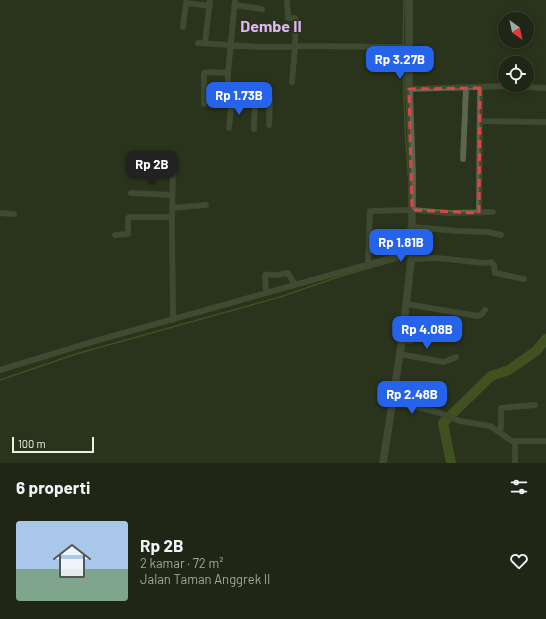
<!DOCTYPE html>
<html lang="id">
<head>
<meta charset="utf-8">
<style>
	:root { --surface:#202615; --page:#2d3222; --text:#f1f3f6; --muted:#a2a5a0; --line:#3d4334; --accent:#2563eb }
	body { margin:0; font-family:Barlow,sans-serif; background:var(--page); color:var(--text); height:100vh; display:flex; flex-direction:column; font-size:15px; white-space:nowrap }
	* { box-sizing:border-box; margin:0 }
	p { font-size:13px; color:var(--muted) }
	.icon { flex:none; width:22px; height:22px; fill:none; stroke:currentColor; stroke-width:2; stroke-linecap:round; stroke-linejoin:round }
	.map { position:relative; height:463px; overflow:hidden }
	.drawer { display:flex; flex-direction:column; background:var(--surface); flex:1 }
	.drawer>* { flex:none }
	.needle { width:26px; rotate:147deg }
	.fabs { position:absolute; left:498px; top:12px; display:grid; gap:8px }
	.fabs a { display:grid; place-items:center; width:36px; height:36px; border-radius:50%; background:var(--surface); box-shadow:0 2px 10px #0003,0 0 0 1px var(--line); font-size:20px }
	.scale { position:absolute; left:12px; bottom:10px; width:82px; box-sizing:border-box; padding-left:4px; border:2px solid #ebf2e3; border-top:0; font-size:11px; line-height:14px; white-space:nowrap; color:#ebf2e3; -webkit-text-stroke:3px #2a331c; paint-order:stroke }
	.price { position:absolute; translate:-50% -34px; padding:0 9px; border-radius:8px; background:var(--accent); color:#fff; font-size:13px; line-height:26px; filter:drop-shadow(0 1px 2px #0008) }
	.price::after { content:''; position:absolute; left:50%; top:24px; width:12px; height:9px; margin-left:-6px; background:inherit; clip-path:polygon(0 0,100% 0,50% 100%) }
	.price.on { background:#222; color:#fff }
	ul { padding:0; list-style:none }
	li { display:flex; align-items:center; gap:12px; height:100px; padding:0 16px }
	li+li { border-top:1px solid var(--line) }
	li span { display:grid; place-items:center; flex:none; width:112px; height:80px; border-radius:4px; color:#555 }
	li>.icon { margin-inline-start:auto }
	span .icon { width:48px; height:48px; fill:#fffc; stroke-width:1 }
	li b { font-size:17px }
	h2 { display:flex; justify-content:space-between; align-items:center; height:48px; padding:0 16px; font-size:17px }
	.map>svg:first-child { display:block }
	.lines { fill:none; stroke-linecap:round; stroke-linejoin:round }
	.stream { stroke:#5b7627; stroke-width:1.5 }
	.river { stroke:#5b7627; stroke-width:10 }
	.minor-casing { stroke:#474f3a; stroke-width:6 }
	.tertiary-casing { stroke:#474f3a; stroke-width:8 }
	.minor { stroke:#5b664d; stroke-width:5.5 }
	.tertiary { stroke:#5b664d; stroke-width:7 }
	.marked { fill:none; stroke:#d94644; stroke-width:3; stroke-dasharray:8 5; stroke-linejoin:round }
	.labels { text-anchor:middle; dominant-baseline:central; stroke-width:3.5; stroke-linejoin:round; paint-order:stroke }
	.district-label { font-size:16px; font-weight:bold; fill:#dfb5f7; stroke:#2a331c }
</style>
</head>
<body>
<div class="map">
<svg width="546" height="463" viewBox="0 0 546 463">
	<rect width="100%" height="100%" fill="#2a331c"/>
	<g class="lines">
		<path class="stream" d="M403,45L404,0
			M403,54L405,129L409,185
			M406,244L409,222
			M0,380L76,354L280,297L341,276L404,258"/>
		<path class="river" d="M451,463L443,423L491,376L509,370L536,351L546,339"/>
		<g class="minor-casing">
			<path id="minor" d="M287,2L288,18H295L296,20L295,46
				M235,5L262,9
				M183,27L186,3L210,6
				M198,43L259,47H295V46L409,47
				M205,43L210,0
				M292,82L295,47
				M409,89L505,86L546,88
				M231,97L270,100L269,125
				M204,104V73L209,72L228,73
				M480,121L546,122
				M229,128L232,98L228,92V73L235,0
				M254,129L255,98
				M463,159L466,88
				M131,193L172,195
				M172,208L206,205
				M0,213L14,214
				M479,213L480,88
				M412,227L459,231L489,232L501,235
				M115,235L128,234V218L130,217H172
				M411,259L438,258L484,263L491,262L494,265L495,273L524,279
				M368,264L370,211L412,210L449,213L493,212
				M266,293L265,275C269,274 271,275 275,275C279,275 283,273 288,273L295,285
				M406,304L478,316L482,314L485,310
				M173,320L172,227L173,156
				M402,340L411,341
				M399,354L444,362L456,357
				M0,370L95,341L412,252
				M392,401L437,412L460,421L490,426L512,441H546
				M500,432L501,425V408L535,405
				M515,441V463"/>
		</g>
		<g class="tertiary-casing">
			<path id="tertiary" d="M383,463L402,340L412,252V172L409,89V0"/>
		</g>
		<use href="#minor" class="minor"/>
		<use href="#tertiary" class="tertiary"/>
	</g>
	<path d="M0 0H546V463H0ZM480,88L479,213L412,210L409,89Z" fill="#2a331c" fill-opacity=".55" fill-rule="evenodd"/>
	<path class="marked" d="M480,88L479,213L412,210L409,89Z"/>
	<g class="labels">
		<g class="district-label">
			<text x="271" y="25">Dembe II</text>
		</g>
	</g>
</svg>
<div class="fabs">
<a><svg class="needle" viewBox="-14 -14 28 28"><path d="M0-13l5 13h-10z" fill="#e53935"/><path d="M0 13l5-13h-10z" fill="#a2a5a0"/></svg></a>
<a><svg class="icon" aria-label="locate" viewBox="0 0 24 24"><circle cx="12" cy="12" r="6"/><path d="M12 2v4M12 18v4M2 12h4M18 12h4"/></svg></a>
</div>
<div class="scale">100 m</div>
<b class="price" style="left:400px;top:80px">Rp 3.27B</b>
<b class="price" style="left:239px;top:116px">Rp 1.73B</b>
<b class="price on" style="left:152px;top:185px">Rp 2B</b>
<b class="price" style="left:401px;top:263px">Rp 1.81B</b>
<b class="price" style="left:427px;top:350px">Rp 4.08B</b>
<b class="price" style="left:412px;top:415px">Rp 2.48B</b>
</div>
<section class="drawer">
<h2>6 properti<svg class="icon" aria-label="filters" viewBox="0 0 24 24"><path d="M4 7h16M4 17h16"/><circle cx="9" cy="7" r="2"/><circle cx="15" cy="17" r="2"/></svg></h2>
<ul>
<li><span style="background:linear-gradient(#a9c7e8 60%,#7fa58c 0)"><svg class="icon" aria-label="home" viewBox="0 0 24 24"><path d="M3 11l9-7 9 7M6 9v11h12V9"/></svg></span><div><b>Rp 2B</b><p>2 kamar · 72 m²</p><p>Jalan Taman Anggrek II</p></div><svg class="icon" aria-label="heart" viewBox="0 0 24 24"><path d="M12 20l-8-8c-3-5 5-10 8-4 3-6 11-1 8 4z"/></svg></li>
</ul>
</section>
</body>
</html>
